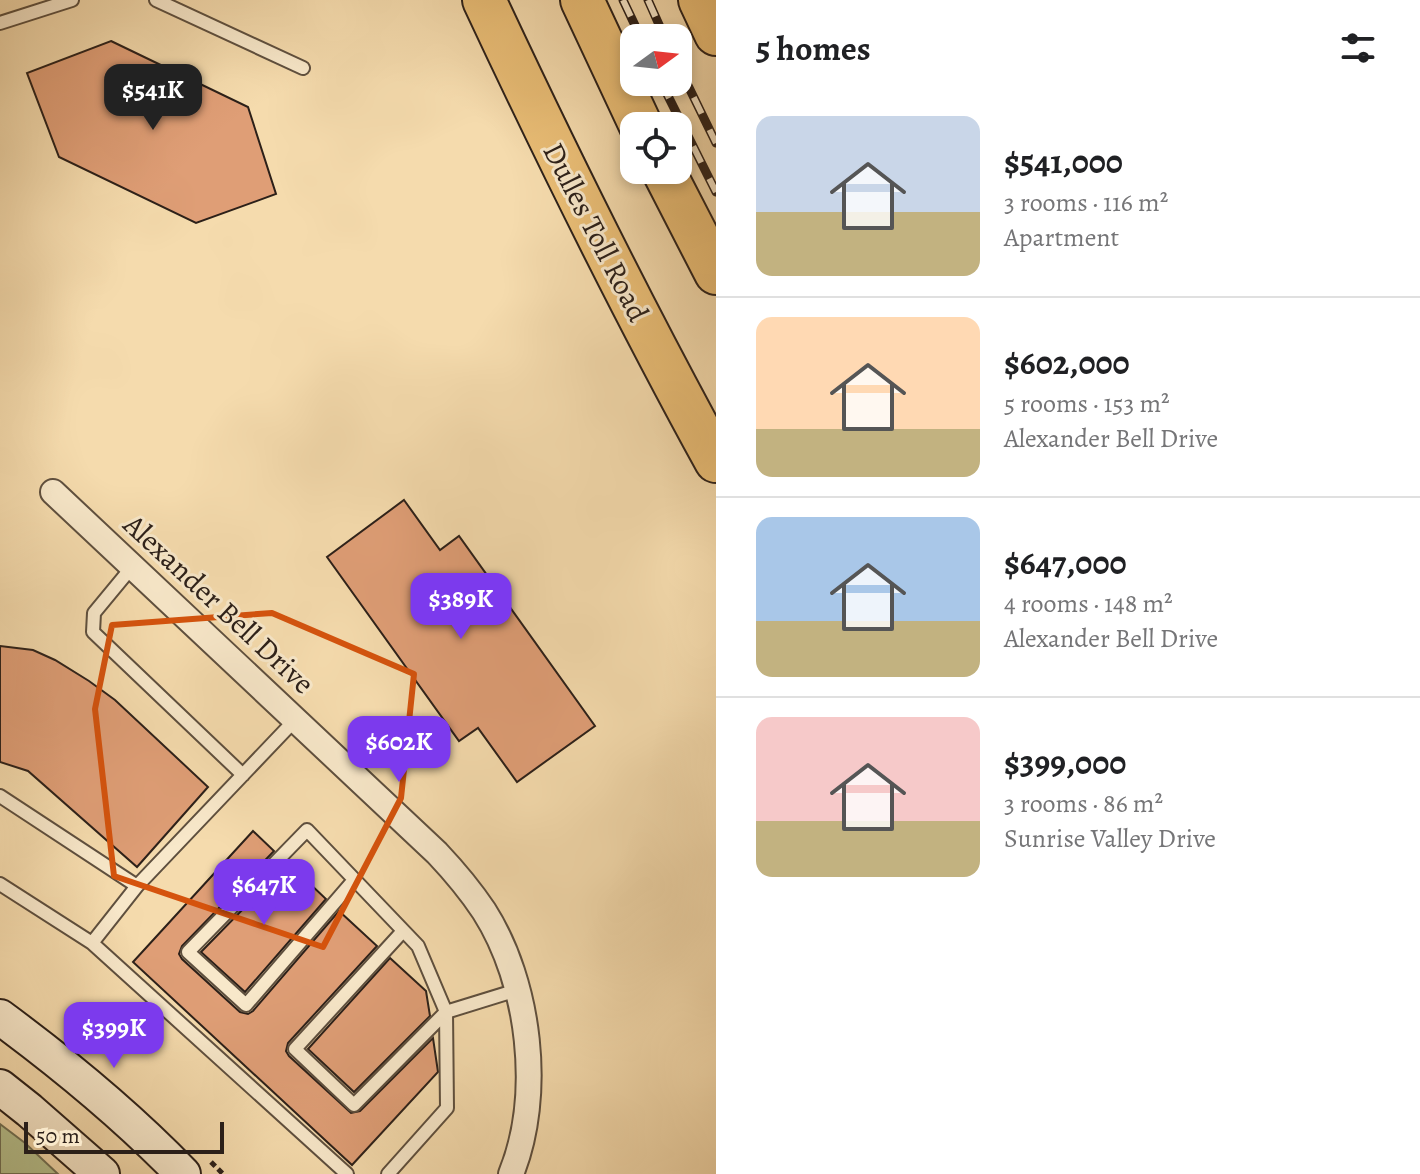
<!DOCTYPE html>
<html lang="en">
<head>
<meta charset="utf-8">
<style>
	:root { --surface:#fff; --page:#f2f2f2; --text:#202124; --muted:#757577; --line:#e0e0e0; --accent:#7c3aed }
	body { margin:0; font-family:Alegreya,serif; background:var(--page); color:var(--text); height:100vh; display:flex; flex-direction:column; font-size:30px; white-space:nowrap }
	* { box-sizing:border-box; margin:0 }
	p { font-size:26px; color:var(--muted) }
	.icon { flex:none; width:44px; height:44px; fill:none; stroke:currentColor; stroke-width:2; stroke-linecap:round; stroke-linejoin:round }
	.map { position:relative; flex:1; overflow:hidden }
	.details { display:flex; flex-direction:column; background:var(--surface); width:704px }
	.details>* { flex:none }
	.needle { width:52px; rotate:75deg }
	.fabs { position:absolute; left:620px; top:24px; display:grid; gap:16px }
	.fabs a { display:grid; place-items:center; width:72px; height:72px; border-radius:16px; background:var(--surface); box-shadow:0 4px 12px #0003; font-size:40px }
	.scale { position:absolute; left:24px; bottom:20px; width:200px; box-sizing:border-box; padding-left:8px; border:4px solid #2c2019; border-top:0; font-size:22px; line-height:28px; white-space:nowrap; color:#2c2019; -webkit-text-stroke:6px #f8e8ca; paint-order:stroke }
	.price { position:absolute; translate:-50% -68px; padding:0 18px; border-radius:16px; background:var(--accent); color:#fff; font-size:26px; line-height:52px; filter:drop-shadow(0 2px 4px #0008) }
	.price::after { content:''; position:absolute; left:50%; top:48px; width:24px; height:18px; margin-left:-12px; background:inherit; clip-path:polygon(0 0,100% 0,50% 100%) }
	.price.on { background:#222; color:#fff }
	ul { padding:0; list-style:none }
	li { display:flex; align-items:center; gap:24px; height:200px; padding:0 40px }
	li+li { border-top:2px solid var(--line) }
	li span { display:grid; place-items:center; flex:none; width:224px; height:160px; border-radius:16px; color:#555 }
	li>.icon { margin-inline-start:auto }
	span .icon { width:96px; height:96px; fill:#fffc; stroke-width:1 }
	li b { font-size:34px }
	h2 { display:flex; justify-content:space-between; align-items:center; height:96px; padding:0 40px; font-size:34px }
	main { display:flex; flex:1; min-height:0 }
	.map>svg:first-child { display:block }
	.green { fill:#b6c18e; stroke:#717054; stroke-width:2 }
	.building { fill:#df9e76; stroke:#2c2019; stroke-width:2 }
	.lines { fill:none; stroke-linecap:round; stroke-linejoin:round }
	.service-casing { stroke:#5e4f3e; stroke-width:16 }
	.minor-casing { stroke:#5e4f3e; stroke-width:28 }
	.secondary-casing { stroke:#2c2019; stroke-width:38 }
	.motorway-casing { stroke:#2c2019; stroke-width:46 }
	.path { stroke:#2c2019; stroke-width:5; stroke-dasharray:6 4; stroke-linecap:butt }
	.service { stroke:#f8e8ca; stroke-width:12 }
	.minor { stroke:#f8e8ca; stroke-width:24 }
	.secondary { stroke:#f8e8ca; stroke-width:34 }
	.motorway { stroke:#eabe76; stroke-width:42 }
	.rail-casing { stroke:#2c2019; stroke-width:9 }
	.rail { stroke:#f8e8ca; stroke-width:6; stroke-dasharray:18; stroke-linecap:butt }
	.marked { fill:none; stroke:#d5530d; stroke-width:6; stroke-linejoin:round }
	.labels { text-anchor:middle; dominant-baseline:central; stroke-width:6; stroke-linejoin:round; paint-order:stroke }
	.street-label { font-size:30px; fill:#2c2019; stroke:#f8e8ca }
</style>
</head>
<body>
<main>
<div class="map">
<svg width="716" height="1174" viewBox="0 0 716 1174">
	<rect width="100%" height="100%" fill="#f5dbad"/>
	<filter id="stains"><feTurbulence type="fractalNoise" baseFrequency=".0025" numOctaves="4"/><feColorMatrix values="0 0 0 0 .2 0 0 0 0 .09 0 0 0 0 .02 0 0 0 .5 -.17"/></filter>
	<radialGradient id="worn" r=".72"><stop offset=".6" stop-color="#630" stop-opacity="0"/><stop offset="1" stop-color="#630" stop-opacity=".3"/></radialGradient>
	<path class="green" d="M0,1124L25,1143L58,1174H0Z"/>
	<path class="building" d="M111,41L248,107L276,194L196,223L59,157L27,73Z
		M404,500L440,550L459,536L595,726L517,782L478,728L459,741L327,557Z
		M0,646L33,650L55,660L89,681L115,700L208,787L137,867L28,771L0,762Z
		M253,831L274,851L182,946L179,954L182,959L240,1012L248,1014L253,1011L339,911L377,946L288,1043L286,1051L289,1056L351,1113L360,1111L433,1038L438,1072L352,1165L133,962Z
		M288,863L326,899L245,992L201,952Z
		M390,958L426,991L430,1016L354,1092L308,1049Z"/>
	<g class="lines">
		<g class="service-casing">
			<path id="service" d="M156,0L303,68
				M0,23L72,0
				M132,567L94,613L93,632L243,775
				M0,796L137,886L92,943
				M354,880L246,1005L188,952L307,830L418,946L446,1012L354,1105L295,1049L403,931
				M0,884L92,943L347,1174
				M137,886L295,720
				M388,1174L447,1108L446,1012L517,990"/>
		</g>
		<g class="minor-casing">
			<path id="minor" d="M53,492L437,853C454,871 470,890 484,911C530,983 543,1095 511,1174"/>
		</g>
		<g class="secondary-casing">
			<path id="secondary" d="M0,1017C65,1065 127,1116 183,1174
				M0,1087L29,1110L102,1174"/>
		</g>
		<g class="motorway-casing">
			<path id="motorway" d="M484,0C557,156 633,310 716,461
				M582,0L641,126
				M700,0L716,34
				M663,170L716,273"/>
		</g>
		<path class="path" d="M211,1162L223,1174"/>
		<use href="#service" class="service"/>
		<use href="#minor" class="minor"/>
		<use href="#secondary" class="secondary"/>
		<use href="#motorway" class="motorway"/>
		<g class="rail-casing">
			<path id="rail" d="M623,0L641,38
				M648,0L665,38
				M678,65L716,143
				M661,82L716,192"/>
		</g>
		<use href="#rail" class="rail"/>
	</g>
	<path class="marked" d="M272,613L414,674L401,798L323,947L114,876L95,709L112,625Z"/>
	<g class="labels">
		<g class="street-label">
			<text transform="translate(596 232) rotate(63)">Dulles Toll Road</text>
			<text transform="translate(219 604) rotate(43)">Alexander Bell Drive</text>
		</g>
	</g>
	<rect width="100%" height="100%" filter="url(#stains)"/>
	<rect width="100%" height="100%" fill="url(#worn)"/>
</svg>
<div class="fabs">
<a><svg class="needle" viewBox="-14 -14 28 28"><path d="M0-13l5 13h-10z" fill="#e53935"/><path d="M0 13l5-13h-10z" fill="#757577"/></svg></a>
<a><svg class="icon" aria-label="locate" viewBox="0 0 24 24"><circle cx="12" cy="12" r="6"/><path d="M12 2v4M12 18v4M2 12h4M18 12h4"/></svg></a>
</div>
<div class="scale">50 m</div>
<b class="price on" style="left:153px;top:132px">$541K</b>
<b class="price" style="left:461px;top:641px">$389K</b>
<b class="price" style="left:399px;top:784px">$602K</b>
<b class="price" style="left:264px;top:927px">$647K</b>
<b class="price" style="left:114px;top:1070px">$399K</b>
</div>
<section class="details">
<h2>5 homes<svg class="icon" aria-label="filters" viewBox="0 0 24 24"><path d="M4 7h16M4 17h16"/><circle cx="9" cy="7" r="2"/><circle cx="15" cy="17" r="2"/></svg></h2>
<ul>
<li><span style="background:linear-gradient(#c9d6e8 60%,#c2b280 0)"><svg class="icon" aria-label="home" viewBox="0 0 24 24"><path d="M3 11l9-7 9 7M6 9v11h12V9"/></svg></span><div><b>$541,000</b><p>3 rooms · 116 m²</p><p>Apartment</p></div></li>
<li><span style="background:linear-gradient(#ffd9b3 70%,#c2b280 0)"><svg class="icon" aria-label="home" viewBox="0 0 24 24"><path d="M3 11l9-7 9 7M6 9v11h12V9"/></svg></span><div><b>$602,000</b><p>5 rooms · 153 m²</p><p>Alexander Bell Drive</p></div></li>
<li><span style="background:linear-gradient(#a9c7e8 65%,#c2b280 0)"><svg class="icon" aria-label="home" viewBox="0 0 24 24"><path d="M3 11l9-7 9 7M6 9v11h12V9"/></svg></span><div><b>$647,000</b><p>4 rooms · 148 m²</p><p>Alexander Bell Drive</p></div></li>
<li><span style="background:linear-gradient(#f6c9c9 65%,#c2b280 0)"><svg class="icon" aria-label="home" viewBox="0 0 24 24"><path d="M3 11l9-7 9 7M6 9v11h12V9"/></svg></span><div><b>$399,000</b><p>3 rooms · 86 m²</p><p>Sunrise Valley Drive</p></div></li>
</ul>
</section>
</main>
</body>
</html>
